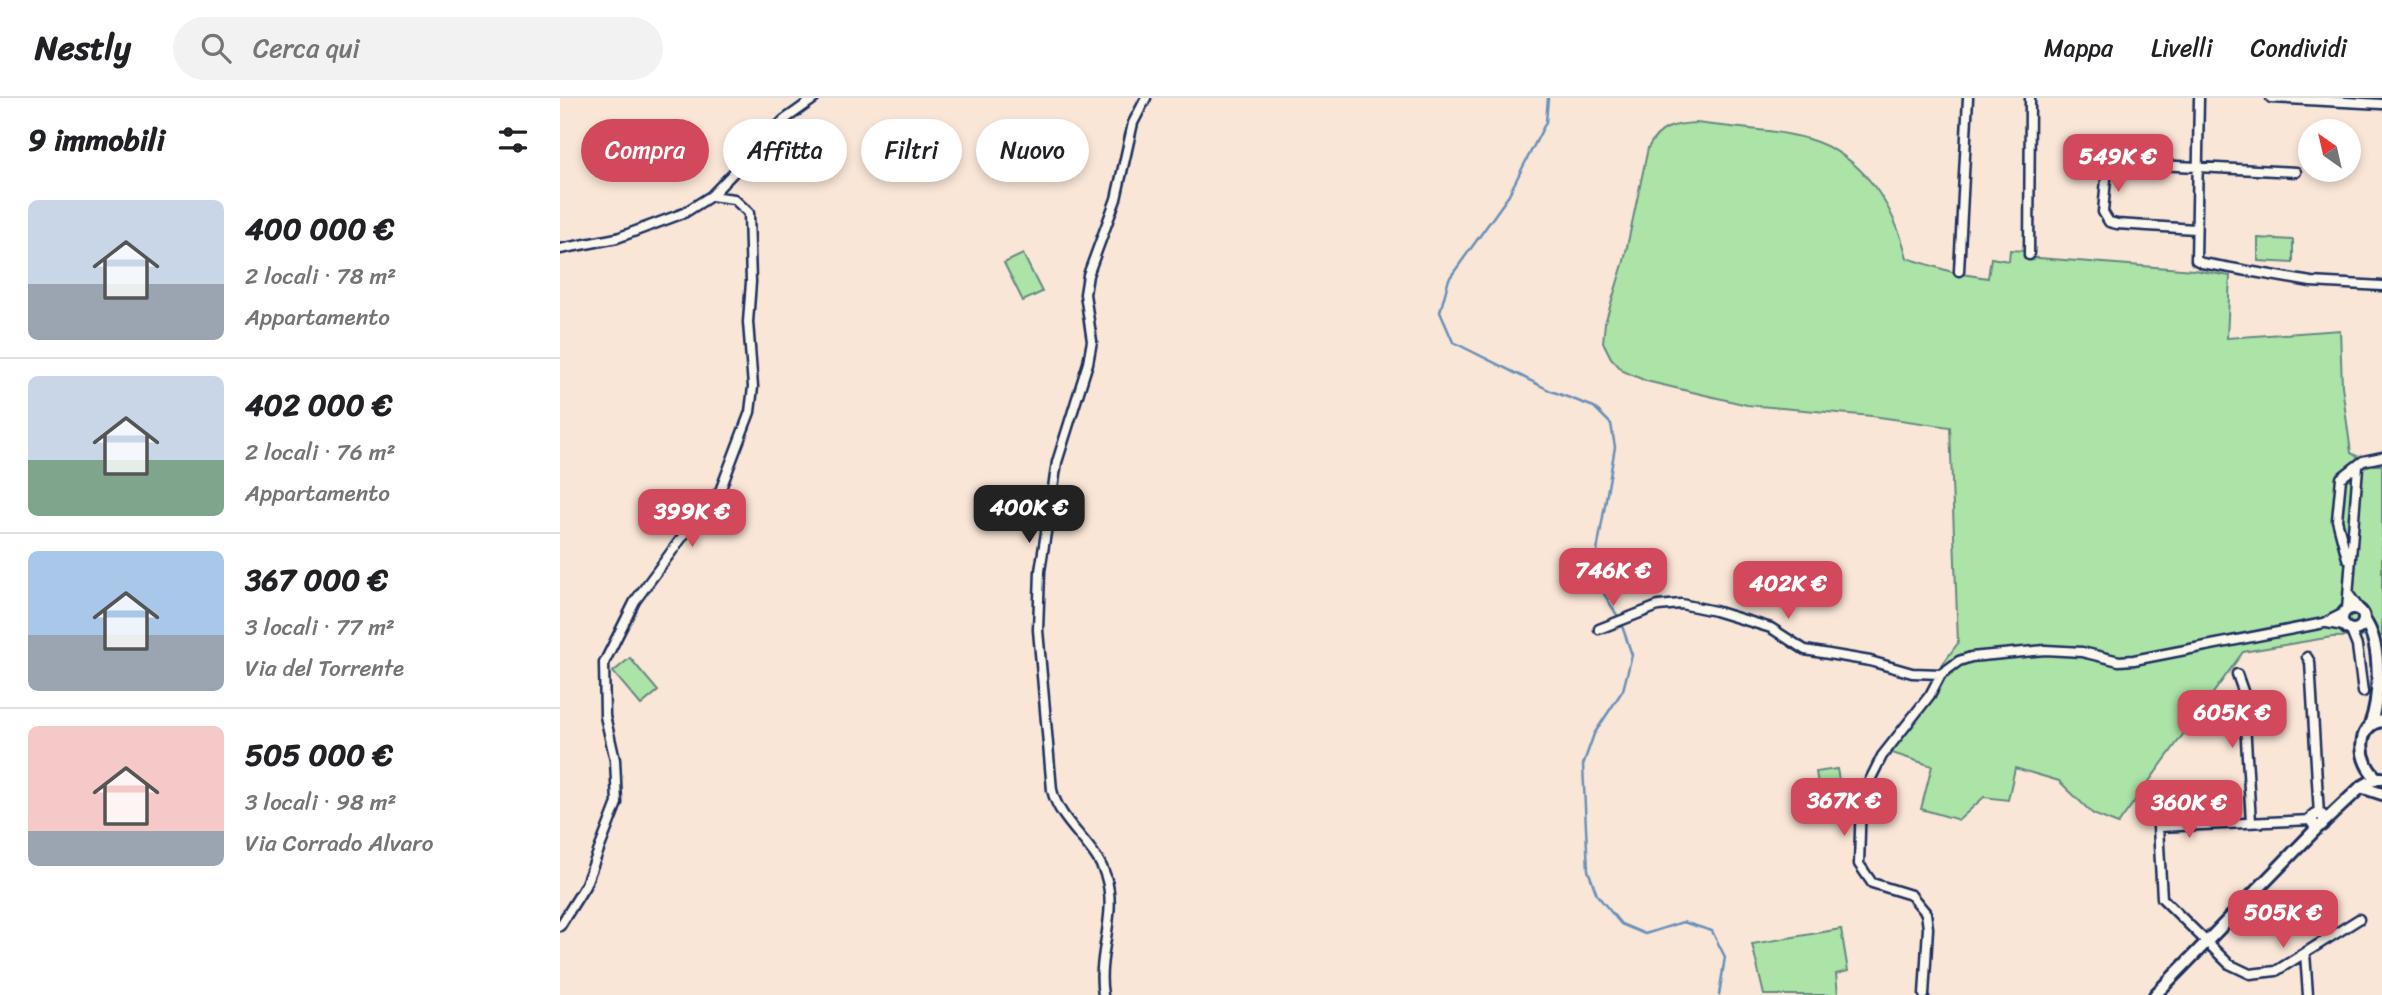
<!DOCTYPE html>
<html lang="it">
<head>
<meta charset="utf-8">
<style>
	:root { --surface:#fff; --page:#f2f2f2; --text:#202124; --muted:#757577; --line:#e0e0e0; --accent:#d1495b }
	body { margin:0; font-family:Sriracha,sans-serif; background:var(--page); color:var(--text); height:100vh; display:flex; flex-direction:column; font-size:26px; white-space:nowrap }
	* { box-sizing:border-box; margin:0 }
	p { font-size:23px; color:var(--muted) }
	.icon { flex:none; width:38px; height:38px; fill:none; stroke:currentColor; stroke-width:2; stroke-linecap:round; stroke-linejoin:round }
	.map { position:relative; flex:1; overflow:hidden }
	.sheet { display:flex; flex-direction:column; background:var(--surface); width:560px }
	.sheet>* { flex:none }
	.guide { position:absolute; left:21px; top:21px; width:665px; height:63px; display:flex; gap:14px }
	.needle { width:46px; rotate:326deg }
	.buttons { position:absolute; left:1738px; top:21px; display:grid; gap:14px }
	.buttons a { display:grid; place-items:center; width:63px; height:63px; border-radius:50%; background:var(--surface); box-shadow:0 4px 10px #0003; font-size:35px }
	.price { position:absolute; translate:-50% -60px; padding:0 16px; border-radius:14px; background:var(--accent); color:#fff; font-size:23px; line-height:46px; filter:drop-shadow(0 2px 4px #0008) }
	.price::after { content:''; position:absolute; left:50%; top:42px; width:21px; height:16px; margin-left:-10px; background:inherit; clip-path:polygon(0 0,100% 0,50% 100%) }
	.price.active { background:#222; color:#fff }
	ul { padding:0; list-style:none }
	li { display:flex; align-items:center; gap:21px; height:175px; padding:0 28px }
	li+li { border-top:2px solid var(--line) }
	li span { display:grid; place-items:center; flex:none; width:196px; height:140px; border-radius:10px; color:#555 }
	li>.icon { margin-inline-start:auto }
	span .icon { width:84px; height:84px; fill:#fffc; stroke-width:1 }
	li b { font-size:30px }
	h2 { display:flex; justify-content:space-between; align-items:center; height:84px; padding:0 28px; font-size:30px }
	.chip { padding:0 24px; border-radius:32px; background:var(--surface); box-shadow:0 4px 10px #0003; font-size:24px; line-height:63px }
	.chip.active { background:var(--accent); color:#fff }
	header { display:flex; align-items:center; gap:42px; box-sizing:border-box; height:98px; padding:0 35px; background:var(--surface); border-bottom:2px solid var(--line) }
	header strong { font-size:33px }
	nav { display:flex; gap:38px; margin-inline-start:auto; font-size:24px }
	.search { width:490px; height:63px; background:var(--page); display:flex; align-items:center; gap:18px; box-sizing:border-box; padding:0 24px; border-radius:38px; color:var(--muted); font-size:26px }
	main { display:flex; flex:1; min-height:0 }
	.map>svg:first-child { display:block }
	.green { fill:#ace3a7; stroke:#648982; stroke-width:2 }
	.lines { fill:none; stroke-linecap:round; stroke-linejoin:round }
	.stream { stroke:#6790ba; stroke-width:2.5 }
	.street-casing { stroke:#1b2f5e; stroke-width:13 }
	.secondary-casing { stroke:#1b2f5e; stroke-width:16 }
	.street { stroke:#fbf7ec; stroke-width:8 }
	.secondary { stroke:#fbf7ec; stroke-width:10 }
</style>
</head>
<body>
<header>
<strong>Nestly</strong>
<div class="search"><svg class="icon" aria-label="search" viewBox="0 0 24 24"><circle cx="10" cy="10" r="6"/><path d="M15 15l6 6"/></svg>Cerca qui</div>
<nav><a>Mappa</a><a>Livelli</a><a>Condividi</a></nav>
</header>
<main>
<section class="sheet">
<h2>9 immobili<svg class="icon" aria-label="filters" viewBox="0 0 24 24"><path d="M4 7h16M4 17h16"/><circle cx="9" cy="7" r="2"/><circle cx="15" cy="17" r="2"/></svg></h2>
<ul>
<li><span style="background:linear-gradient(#c9d6e8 60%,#9aa5b1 0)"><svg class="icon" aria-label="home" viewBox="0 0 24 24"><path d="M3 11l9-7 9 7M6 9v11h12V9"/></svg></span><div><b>400 000 €</b><p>2 locali · 78 m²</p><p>Appartamento</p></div></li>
<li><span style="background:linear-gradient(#c9d6e8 60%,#7fa58c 0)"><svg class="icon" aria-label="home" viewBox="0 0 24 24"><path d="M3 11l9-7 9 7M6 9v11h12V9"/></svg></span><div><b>402 000 €</b><p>2 locali · 76 m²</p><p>Appartamento</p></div></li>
<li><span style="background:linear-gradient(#a9c7e8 60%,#9aa5b1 0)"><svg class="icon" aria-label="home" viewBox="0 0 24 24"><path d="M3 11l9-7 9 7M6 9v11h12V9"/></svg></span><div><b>367 000 €</b><p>3 locali · 77 m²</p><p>Via del Torrente</p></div></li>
<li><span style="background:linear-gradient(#f6c9c9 75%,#9aa5b1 0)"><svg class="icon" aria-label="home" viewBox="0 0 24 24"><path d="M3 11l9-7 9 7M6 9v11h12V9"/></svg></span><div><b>505 000 €</b><p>3 locali · 98 m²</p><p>Via Corrado Alvaro</p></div></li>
</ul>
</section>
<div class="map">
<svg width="1822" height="897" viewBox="0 0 1822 897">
	<rect width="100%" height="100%" fill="#f9e6d7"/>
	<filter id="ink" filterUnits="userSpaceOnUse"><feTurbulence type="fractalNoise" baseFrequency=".0143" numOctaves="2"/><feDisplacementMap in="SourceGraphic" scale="14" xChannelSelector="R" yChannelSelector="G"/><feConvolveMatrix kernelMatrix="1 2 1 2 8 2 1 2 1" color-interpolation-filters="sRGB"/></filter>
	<g filter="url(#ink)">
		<path class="green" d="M1136,25C1173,30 1213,31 1248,41C1303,57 1334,108 1347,160L1395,175L1428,180L1431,160L1449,163L1450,152L1466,153V159L1634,172L1670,178L1667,240L1780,232L1782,288L1791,355L1814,367H1822V538L1772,539L1683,554L1558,726L1533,716L1499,683L1455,670L1448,702L1424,699L1399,722L1361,711L1372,668L1329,654L1385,577L1379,571L1398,545L1390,329L1312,318L1187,307L1086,283L1063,273L1051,260L1043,244L1045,225L1064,163L1088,50C1099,29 1113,26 1136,25Z
			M1698,140L1733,142V165L1698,163Z
			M463,156L482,194L463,203L444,165Z
			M70,560L98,593L81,607L53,574Z
			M1277,671L1284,712L1263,716L1256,674Z
			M1281,831L1288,873L1276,876L1278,897H1204L1192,846Z"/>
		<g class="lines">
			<path class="stream" d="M988,0L986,24L947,100L889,181L880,214L893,244L991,293L1034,309L1051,326L1055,349L1035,465L1041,491L1060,522L1072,557L1063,592L1034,636L1023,667L1028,772L1037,797L1061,826L1085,836L1123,824L1152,833L1165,859L1159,897"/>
			<g class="street-casing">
				<path id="street" d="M1639,0L1636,162L1642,165L1751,184L1822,188
					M1711,0L1822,6
					M1635,131L1557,126L1549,124L1543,114L1547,70L1558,65L1736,74
					M0,151L57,140L124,115L151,98L224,22L255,0
					M1469,157L1470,0
					M1399,173L1408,0
					M1787,460L1777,422L1781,380L1803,363L1822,359
					M1790,498L1800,512
					M1787,512L1798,368
					M1767,525L1784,528
					M1039,531L1098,508L1121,506L1155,513L1211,530L1245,552L1310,563L1352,575L1381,576
					M1791,533L1797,548L1803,594
					M1747,559L1750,564L1759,717
					M1677,576L1683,593L1691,724
					M1752,722L1598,729L1602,800L1669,866L1690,876L1716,873L1799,821
					M0,828L25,788L57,705L55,662L45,618L44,565L75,503L129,430L160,393L190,314L193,289L188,224L191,184L189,115L174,101L151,98
					M1745,855L1748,897
					M543,897C536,858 558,818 546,779C536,746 500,726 492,692L478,532L480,473L497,364L528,265L532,243L525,196L528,177L556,101L573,25L586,0
					M1364,897L1368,830L1366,815L1351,797L1312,785L1299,766L1301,700L1322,658L1370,597L1381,576L1399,563L1411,559L1485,552L1522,554L1559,563L1574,562L1764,525L1784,515"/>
			</g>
			<g class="secondary-casing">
				<path id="secondary" d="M1782 521a11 11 0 1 1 22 0a11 11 0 1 1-22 0Z
					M1805,523C1822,547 1820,600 1810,627
					M1822,623C1794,627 1799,666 1817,680H1822
					M1801,689L1822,696
					M1752 722a6 6 0 1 1 12 0a6 6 0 1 1-12 0Z
					M1764,724L1801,689L1817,680
					M1595,897L1759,728"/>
			</g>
			<use href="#street" class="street"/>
			<use href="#secondary" class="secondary"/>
		</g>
	</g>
</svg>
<div class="buttons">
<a><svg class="needle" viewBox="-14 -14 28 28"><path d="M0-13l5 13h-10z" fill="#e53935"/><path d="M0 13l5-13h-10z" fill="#757577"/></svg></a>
</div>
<b class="price" style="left:1558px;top:96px">549K €</b>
<b class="price active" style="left:469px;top:447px">400K €</b>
<b class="price" style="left:132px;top:451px">399K €</b>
<b class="price" style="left:1053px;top:510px">746K €</b>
<b class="price" style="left:1228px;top:523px">402K €</b>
<b class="price" style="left:1672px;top:652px">605K €</b>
<b class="price" style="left:1284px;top:740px">367K €</b>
<b class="price" style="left:1629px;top:742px">360K €</b>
<b class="price" style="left:1723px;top:852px">505K €</b>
<div class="guide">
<a class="chip active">Compra</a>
<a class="chip">Affitta</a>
<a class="chip">Filtri</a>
<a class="chip">Nuovo</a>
</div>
</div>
</main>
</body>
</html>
